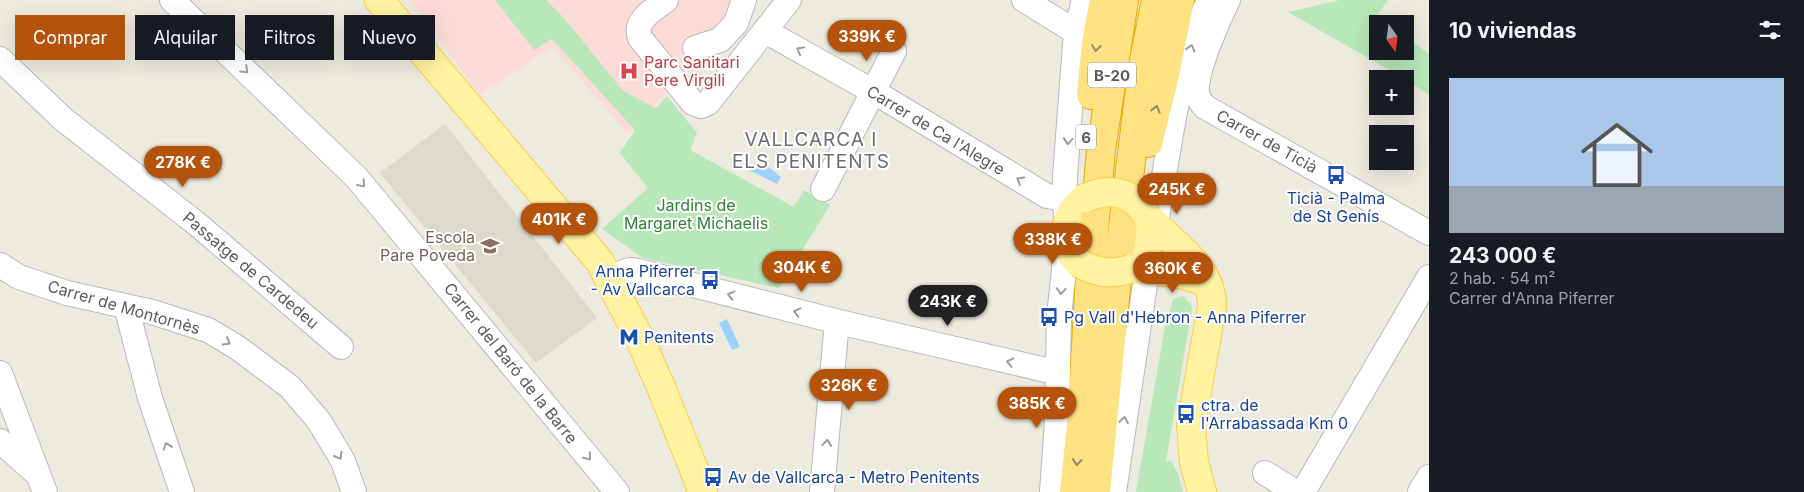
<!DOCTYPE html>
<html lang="es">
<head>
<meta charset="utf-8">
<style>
	:root { --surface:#171b24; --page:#20242c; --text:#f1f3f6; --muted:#9ea1a6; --accent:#b45309 }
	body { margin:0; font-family:Inter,sans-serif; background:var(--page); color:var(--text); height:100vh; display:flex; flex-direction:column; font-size:19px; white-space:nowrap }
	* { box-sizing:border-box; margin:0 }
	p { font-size:16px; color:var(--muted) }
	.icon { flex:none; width:28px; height:28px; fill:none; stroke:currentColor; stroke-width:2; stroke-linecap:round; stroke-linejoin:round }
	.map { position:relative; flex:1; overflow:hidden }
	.panel { display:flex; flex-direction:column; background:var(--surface); width:375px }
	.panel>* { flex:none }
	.hud { position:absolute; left:15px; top:15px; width:475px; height:45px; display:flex; gap:10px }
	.needle { width:32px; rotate:166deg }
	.controls { position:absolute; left:1369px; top:15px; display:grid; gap:10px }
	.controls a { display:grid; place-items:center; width:45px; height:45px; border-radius:0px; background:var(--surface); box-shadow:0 5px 20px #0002; font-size:25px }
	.price { position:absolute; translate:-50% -42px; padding:0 11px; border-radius:18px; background:var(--accent); color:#fff; font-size:16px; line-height:32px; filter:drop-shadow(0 1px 2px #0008) }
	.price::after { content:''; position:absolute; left:50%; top:30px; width:15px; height:11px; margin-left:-8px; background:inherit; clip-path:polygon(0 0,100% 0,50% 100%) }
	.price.current { background:#222; color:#fff }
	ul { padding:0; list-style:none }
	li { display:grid; align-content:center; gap:10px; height:265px; padding:0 20px }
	li span { display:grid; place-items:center; height:155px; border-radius:0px; color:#555 }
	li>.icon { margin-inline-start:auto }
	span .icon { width:90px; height:90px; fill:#fffc; stroke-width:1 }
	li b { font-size:21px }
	h2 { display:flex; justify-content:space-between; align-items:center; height:60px; padding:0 20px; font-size:21px }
	.chip { padding:0 18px; border-radius:0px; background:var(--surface); box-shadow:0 5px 20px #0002; font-size:18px; line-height:45px }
	.chip.current { background:var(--accent); color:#fff }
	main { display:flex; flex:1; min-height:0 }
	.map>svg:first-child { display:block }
	.education { fill:#dcd9cd }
	.medical { fill:#fddcd7 }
	.green { fill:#b8e7ba }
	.water { fill:#9cd1ff }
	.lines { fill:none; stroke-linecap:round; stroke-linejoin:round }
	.minor-casing { stroke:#b7babf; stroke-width:26 }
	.major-casing { stroke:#fbce49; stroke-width:30 }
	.highway-casing { stroke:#eba800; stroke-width:30 }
	.minor { stroke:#fff; stroke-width:24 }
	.major { stroke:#fff2a1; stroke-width:28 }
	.highway { stroke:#ffe383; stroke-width:28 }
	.major-bridge-casing { stroke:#fbce49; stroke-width:30; stroke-linecap:butt }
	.major-bridge { stroke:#fff2a1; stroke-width:28 }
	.oneway { stroke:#928b6d }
	.oneway2 { stroke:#9b9da0 }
	.labels { text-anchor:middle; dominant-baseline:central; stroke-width:4; stroke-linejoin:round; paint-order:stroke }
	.shield { fill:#fff; stroke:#8a8d90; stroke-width:1 }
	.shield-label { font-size:15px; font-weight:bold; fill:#585c61 }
	.health-label { font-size:16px; fill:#be3a42; stroke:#fff; text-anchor:start }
	.street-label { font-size:16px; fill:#585c61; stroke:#fff }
	.transit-label { font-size:16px; fill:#164399; stroke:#fff; text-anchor:start }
	.park-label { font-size:16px; fill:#2e8334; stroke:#fff }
	.education-label { font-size:16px; fill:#785e54; stroke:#fff; text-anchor:end }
	.quarter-label { font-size:19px; letter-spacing:1px; fill:#696e73; stroke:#fff }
</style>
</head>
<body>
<main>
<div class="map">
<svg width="1429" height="492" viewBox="0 0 1429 492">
	<rect width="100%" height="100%" fill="#edeade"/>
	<path class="education" d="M445,124L597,318L536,363L380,173Z"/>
	<path class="medical" d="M410,0H751L628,134L552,47L480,95Z"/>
	<path class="green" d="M495,0H546L565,19L623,91L656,108L667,96L697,133L690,150L794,207L804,190L830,205L779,288L643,258L602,229L648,188L620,153L635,130L552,39L534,50Z
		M1340,0H1388L1376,17L1385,24H1378V51H1405V36L1429,54V95L1405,79L1288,12Z
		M1182,296L1186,297L1185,299L1190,303L1192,308L1166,461L1172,462L1178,474L1183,492H1136L1166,321L1168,319L1173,299Z"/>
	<path class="water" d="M754,163L765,170L767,166L781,177L777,184L749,170Z
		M727,319L740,347L732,350L719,323Z"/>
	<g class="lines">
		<g class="minor-casing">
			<path id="minor" d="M172,0L357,178L617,492
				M666,0C654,10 633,20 640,38L693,103L701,106L708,103L789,0
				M1024,0L1076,32
				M1228,0C1218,20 1195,72 1197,93C1198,99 1201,103 1205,107L1429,233
				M765,31L881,96L1047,196L1064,199L1085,198
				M695,48L720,40L736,23L744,0
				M0,59L63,119L197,224L341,347
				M823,189L894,51
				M1066,214L1064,199L1065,176L1076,32L1084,0
				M1150,235L1157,218C1170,145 1177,68 1209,0
				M0,265L19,277L67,293L152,312L208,330L238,348L290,387L319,421L343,461L354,492
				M609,277L630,270L638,271L839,322L1046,370L1058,367
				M126,306L150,398L182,492
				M0,373L45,492
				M0,441L35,472
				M1265,473L1296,492
				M822,492L836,332L839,322
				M1052,492L1057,420L1059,316L1067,242
				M1114,492L1147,271L1146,256
				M1303,492L1429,277
				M1420,492L1429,477"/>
		</g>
		<g class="major-casing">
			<path id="major" d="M379,0L600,262L640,339L663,392L703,492
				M1147,216C1155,224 1164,233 1173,241C1193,260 1212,276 1212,306L1191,426L1194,462L1202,492
				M1079,263C1058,242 1063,215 1085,198
				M1130,269C1157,272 1182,271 1207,283
				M1130,269L1146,256L1150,235L1147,216"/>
		</g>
		<g class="highway-casing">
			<path id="highway" d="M1091,95L1096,43L1104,0
				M1148,143L1164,79L1180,0
				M1074,492L1082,415L1090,275L1101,150L1124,0
				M1096,492L1119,258L1143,65L1156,0"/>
		</g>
		<use href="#minor" class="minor"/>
		<use href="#major" class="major"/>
		<use href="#highway" class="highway"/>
		<g class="major-bridge-casing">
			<path id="major-bridge" d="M1085,198C1111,186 1133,192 1147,216
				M1079,263C1096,273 1111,275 1130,269"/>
		</g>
		<use href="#major-bridge" class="major-bridge"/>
	</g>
	<defs><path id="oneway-chevron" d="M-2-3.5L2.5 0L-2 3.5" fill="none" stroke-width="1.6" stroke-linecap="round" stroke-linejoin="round" transform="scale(1.25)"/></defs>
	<g class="oneway">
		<use href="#oneway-chevron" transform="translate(1096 48) rotate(97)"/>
		<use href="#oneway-chevron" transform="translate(1156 109) rotate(-76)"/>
		<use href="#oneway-chevron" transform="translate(1077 462) rotate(96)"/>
	</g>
	<g class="oneway2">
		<use href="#oneway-chevron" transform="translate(1191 48) rotate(-73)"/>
		<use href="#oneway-chevron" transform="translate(800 50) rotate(-151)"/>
		<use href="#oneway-chevron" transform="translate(245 70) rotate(44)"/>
		<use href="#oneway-chevron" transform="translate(1068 141) rotate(95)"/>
		<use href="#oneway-chevron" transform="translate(1020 180) rotate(-149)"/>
		<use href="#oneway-chevron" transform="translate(362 184) rotate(49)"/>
		<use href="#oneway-chevron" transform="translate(1061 291) rotate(94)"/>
		<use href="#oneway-chevron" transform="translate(731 295) rotate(-166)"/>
		<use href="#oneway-chevron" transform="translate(797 312) rotate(-166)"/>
		<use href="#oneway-chevron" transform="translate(227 342) rotate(30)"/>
		<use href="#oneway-chevron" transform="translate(1010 362) rotate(-167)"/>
		<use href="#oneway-chevron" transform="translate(1124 420) rotate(-82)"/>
		<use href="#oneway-chevron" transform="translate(827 443) rotate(-85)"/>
		<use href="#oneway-chevron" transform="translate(167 446) rotate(-109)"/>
		<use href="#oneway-chevron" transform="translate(339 456) rotate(60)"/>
		<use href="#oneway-chevron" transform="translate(588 457) rotate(51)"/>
	</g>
	<defs>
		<g id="hospital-bare" transform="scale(1.5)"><path d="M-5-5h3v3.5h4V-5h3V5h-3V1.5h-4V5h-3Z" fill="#e0444e" stroke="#fff" stroke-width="2.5" paint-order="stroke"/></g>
		<g id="bus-bare" transform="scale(1.5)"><path d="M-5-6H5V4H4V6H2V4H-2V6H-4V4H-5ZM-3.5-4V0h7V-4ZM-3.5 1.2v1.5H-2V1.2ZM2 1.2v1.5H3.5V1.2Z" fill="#1a4fb4" stroke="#fff" stroke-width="2.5" paint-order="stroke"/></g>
		<g id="school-bare" transform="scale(1.5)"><path d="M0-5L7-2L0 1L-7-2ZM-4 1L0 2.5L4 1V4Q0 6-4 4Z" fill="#8d6e63" stroke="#fff" stroke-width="2.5" paint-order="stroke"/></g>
		<g id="metro-bare" transform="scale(1.5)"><path d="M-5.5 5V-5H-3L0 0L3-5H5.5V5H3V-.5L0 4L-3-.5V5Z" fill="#1a4fb4" stroke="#fff" stroke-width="2.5" paint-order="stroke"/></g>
	</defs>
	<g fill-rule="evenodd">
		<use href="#hospital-bare" x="629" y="71"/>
		<use href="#bus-bare" x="1336" y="175"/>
		<use href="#school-bare" x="490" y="246"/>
		<use href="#bus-bare" x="710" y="280"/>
		<use href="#bus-bare" x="1049" y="317"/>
		<use href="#metro-bare" x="629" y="337"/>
		<use href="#bus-bare" x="1186" y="414"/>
		<use href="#bus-bare" x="713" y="477"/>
	</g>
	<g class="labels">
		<g class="shield">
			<rect x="1088" y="62.5" width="48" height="25" rx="4"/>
			<rect x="1076" y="124.5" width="20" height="25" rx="4"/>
		</g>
		<g class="shield-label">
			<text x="1112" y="75">B-20</text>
			<text x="1086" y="137">6</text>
		</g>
		<g class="health-label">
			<text x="644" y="62">Parc Sanitari<tspan x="644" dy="18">Pere Virgili</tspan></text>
		</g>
		<g class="street-label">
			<text transform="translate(936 130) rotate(31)">Carrer de Ca l'Alegre</text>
			<text transform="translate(1267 141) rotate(29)">Carrer de Ticià</text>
			<text transform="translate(251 270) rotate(40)">Passatge de Cardedeu</text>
			<text transform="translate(124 307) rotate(16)">Carrer de Montornès</text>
			<text transform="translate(511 363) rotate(51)">Carrer del Baró de la Barre</text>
		</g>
		<g class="transit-label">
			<text x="1336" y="198" text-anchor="middle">Ticià - Palma<tspan x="1336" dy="18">de St Genís</tspan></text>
			<text x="695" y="271" text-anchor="end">Anna Piferrer<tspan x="695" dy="18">- Av Vallcarca</tspan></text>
			<text x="1064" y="317">Pg Vall d'Hebron - Anna Piferrer</text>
			<text x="644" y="337">Penitents</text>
			<text x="1201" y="405">ctra. de<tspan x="1201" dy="18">l'Arrabassada Km 0</tspan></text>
			<text x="728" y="477">Av de Vallcarca - Metro Penitents</text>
		</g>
		<g class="park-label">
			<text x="696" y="205">Jardins de<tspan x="696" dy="18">Margaret Michaelis</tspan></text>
		</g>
		<g class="education-label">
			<text x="475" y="237">Escola<tspan x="475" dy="18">Pare Poveda</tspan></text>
		</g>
		<g class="quarter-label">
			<text x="811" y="139">VALLCARCA I<tspan x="811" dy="22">ELS PENITENTS</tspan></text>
		</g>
	</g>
</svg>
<div class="controls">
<a><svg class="needle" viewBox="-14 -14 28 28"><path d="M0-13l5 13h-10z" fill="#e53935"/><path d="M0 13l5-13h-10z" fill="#9ea1a6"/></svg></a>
<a>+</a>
<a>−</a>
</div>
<b class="price" style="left:867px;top:62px">339K €</b>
<b class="price" style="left:183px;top:188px">278K €</b>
<b class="price" style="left:1177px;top:215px">245K €</b>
<b class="price" style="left:559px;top:245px">401K €</b>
<b class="price" style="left:1053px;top:265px">338K €</b>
<b class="price" style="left:802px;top:293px">304K €</b>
<b class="price" style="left:1173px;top:294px">360K €</b>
<b class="price current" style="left:948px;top:327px">243K €</b>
<b class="price" style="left:849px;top:411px">326K €</b>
<b class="price" style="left:1037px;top:429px">385K €</b>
<div class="hud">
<a class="chip current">Comprar</a>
<a class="chip">Alquilar</a>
<a class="chip">Filtros</a>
<a class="chip">Nuevo</a>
</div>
</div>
<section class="panel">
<h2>10 viviendas<svg class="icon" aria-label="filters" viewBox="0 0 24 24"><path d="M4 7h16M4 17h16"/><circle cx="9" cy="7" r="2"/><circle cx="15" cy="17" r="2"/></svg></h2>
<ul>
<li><span style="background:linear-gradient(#a9c7e8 70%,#9aa5b1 0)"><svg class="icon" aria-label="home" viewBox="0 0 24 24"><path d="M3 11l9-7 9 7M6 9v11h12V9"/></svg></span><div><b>243 000 €</b><p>2 hab. · 54 m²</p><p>Carrer d'Anna Piferrer</p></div></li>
</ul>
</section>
</main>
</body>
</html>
